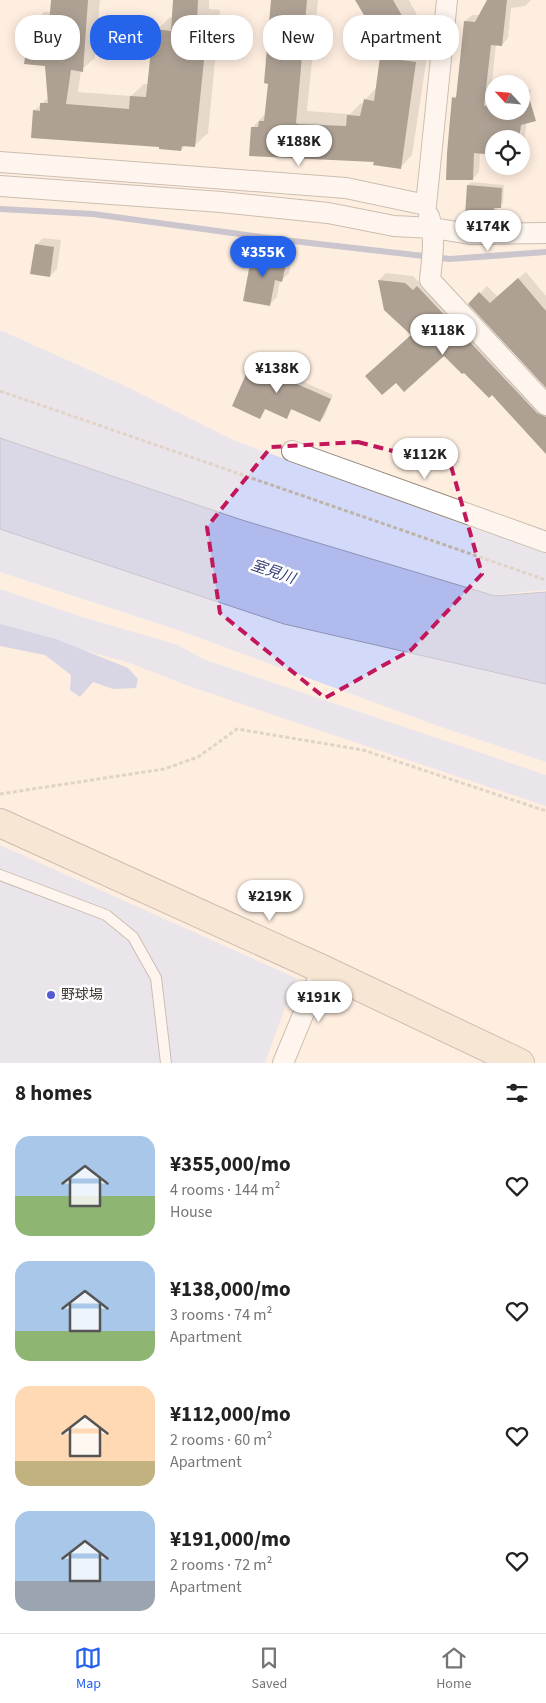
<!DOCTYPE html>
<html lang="en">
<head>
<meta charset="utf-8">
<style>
	:root { --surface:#fff; --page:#f2f2f2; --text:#222; --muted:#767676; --line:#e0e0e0; --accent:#2563eb }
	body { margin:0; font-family:"Source Sans 3","Noto Sans JP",sans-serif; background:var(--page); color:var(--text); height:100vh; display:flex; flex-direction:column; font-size:19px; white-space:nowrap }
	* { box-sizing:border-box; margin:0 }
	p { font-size:16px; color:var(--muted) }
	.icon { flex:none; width:28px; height:28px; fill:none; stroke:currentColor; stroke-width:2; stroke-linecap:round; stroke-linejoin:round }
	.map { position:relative; height:1063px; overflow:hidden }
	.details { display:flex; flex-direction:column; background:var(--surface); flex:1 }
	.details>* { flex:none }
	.guide { position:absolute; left:15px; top:15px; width:516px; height:45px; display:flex; gap:10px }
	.needle { width:32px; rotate:296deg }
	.buttons { position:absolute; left:485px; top:75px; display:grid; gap:10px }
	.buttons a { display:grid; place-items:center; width:45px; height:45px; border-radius:50%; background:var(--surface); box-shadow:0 2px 12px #0003; font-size:25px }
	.price { position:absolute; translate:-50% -42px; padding:0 11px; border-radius:18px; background:#fff; color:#222; font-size:16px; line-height:32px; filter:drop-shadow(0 1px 2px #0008) }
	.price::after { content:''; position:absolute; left:50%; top:30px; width:15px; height:11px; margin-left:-8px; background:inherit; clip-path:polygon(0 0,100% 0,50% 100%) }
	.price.on { background:var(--accent); color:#fff }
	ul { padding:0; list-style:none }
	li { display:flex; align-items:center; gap:15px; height:125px; padding:0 15px }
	li span { display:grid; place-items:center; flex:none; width:140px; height:100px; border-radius:15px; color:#555 }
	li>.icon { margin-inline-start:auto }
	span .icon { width:60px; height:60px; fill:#fffc; stroke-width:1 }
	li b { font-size:21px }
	h2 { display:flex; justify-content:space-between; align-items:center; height:60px; padding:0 15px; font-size:21px }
	.chip { padding:0 18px; border-radius:20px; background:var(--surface); box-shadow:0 2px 12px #0003; font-size:18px; line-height:45px }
	.chip.on { background:var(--accent); color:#fff }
	.dock { display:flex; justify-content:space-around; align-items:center; height:70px; border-top:1px solid var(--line); background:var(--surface); font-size:14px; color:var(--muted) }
	.dock a { display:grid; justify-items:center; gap:2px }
	.dock .on { color:var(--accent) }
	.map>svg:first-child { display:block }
	.green { fill:#d3daf9 }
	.forest { fill:#acb6e8 }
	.water { fill:#b0baed; stroke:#8e93b5 }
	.shadow { fill:#0003 }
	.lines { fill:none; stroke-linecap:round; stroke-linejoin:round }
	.stream { stroke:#8e93b5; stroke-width:6 }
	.building { fill:#4f4338 }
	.lane-casing { stroke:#918276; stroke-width:12 }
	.street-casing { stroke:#918276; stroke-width:22 }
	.secondary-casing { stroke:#918276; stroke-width:30 }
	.path { stroke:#bfb2a7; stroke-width:3; stroke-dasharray:4 2.5; stroke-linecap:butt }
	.lane { stroke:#fff; stroke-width:10 }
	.street { stroke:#fff; stroke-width:20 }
	.secondary { stroke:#f2dcc5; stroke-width:28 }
	.marked { fill:none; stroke:#c2185b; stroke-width:4; stroke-dasharray:10 6; stroke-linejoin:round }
	.poi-dot { fill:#545bd1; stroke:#fefefe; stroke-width:2 }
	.labels { text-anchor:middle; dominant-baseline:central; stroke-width:5; stroke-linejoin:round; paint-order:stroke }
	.poi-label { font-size:14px; fill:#3d3732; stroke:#fefefe; text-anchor:start }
	.water-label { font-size:15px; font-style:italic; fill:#383f7c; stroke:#fefefe }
</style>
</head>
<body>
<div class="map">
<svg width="546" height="1063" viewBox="0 0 546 1063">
	<rect width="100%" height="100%" fill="#feeee0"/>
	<path class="green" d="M0,330L125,386L233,440L484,532L546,549V590L504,594L495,608L0,448Z
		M0,517L546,676V762L438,726L178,630L0,572Z
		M0,589L79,616L178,645L203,659L546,775V806L285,719L186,685L127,662L0,628Z
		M0,845L296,978L265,1063H0Z"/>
	<path class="forest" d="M0,624L56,639L128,668L138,679L136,688L113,689L93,682L80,697L70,690L71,675L45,655L0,646Z"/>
	<path class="water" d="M0,438L242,520L495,596L546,592V684L284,624L0,529Z"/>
	<path class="shadow" d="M53,0H100L95,58L81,70L78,92L131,96L144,84H149L153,50L155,47L157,30L170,17H173L174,0H209V9L220,10L208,133L195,145H186L181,150L161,146L34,111L49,97L46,65L28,46L30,44L32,24L44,12H52Z
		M272,0H318L307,111L350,114L361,103L364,104L365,100L377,87L381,57L394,45L428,50L412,155L400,168L252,128L264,115H266L270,83Z
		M357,0H409L417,15L407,25Z
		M489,0H531L525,6L511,8L508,38L502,45L496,44L490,101L494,100V111H521V92L531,89L523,150L521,152V139H494L480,152L479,172L473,179L454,98L457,94L465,21L472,15H480Z
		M471,182L504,185L503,203L500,207H497L496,217L493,221L478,215L468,186Z
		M43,238L61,240L57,269L50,276L36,245Z
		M260,247L293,252L289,273L282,280H280L277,297L269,305L253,254Z
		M526,272L546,296V386L470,304L487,286L497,296Z
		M386,273L413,276L546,407V454L492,393L444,354L412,334L379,280Z
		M258,354L284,366L282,372L333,395L324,417L320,420L293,408L287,417L266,408L260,417L255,357Z"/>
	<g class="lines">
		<path class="stream" d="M0,209L93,214L284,240L450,259L546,252"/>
	</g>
	<path class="building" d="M51,0H88L83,72L71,70L66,104L129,109L130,96L146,97L151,50H154L156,29L171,31L173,0H198L197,21L208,22L195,147L182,146L181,151L159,149V147L31,138L33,110L40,111V103H48L45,66L24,64L27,45L28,46L30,24L49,25Z
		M271,0H307L296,123L298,124L346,126L347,115L360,116L364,99L374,101L380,57L416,62L401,169L373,165L374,162L249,156L251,127H258L259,121H264L268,84L264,83Z
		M355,0H393L408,26L380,42Z
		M487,0H507L502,46L491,45L484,106L494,104V111H521V96L528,94L536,121L521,125L519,139H494V155L474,153L473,180H446L447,153L452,97L456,98L464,21L475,22Z
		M467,185L502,188L501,208H494L493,222L476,221L477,216H465Z
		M35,244L54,247L50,277L30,274Z
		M252,253L287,259L282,282L275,280L270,306L243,301Z
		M518,278L546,311V388L468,304L479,292L490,303Z
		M378,280L405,283L413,290L417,286L537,413L546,417V454L492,395L489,398L464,373L462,374L444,356L404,392L396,383L382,395L365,376L411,335L384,310Z
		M254,356L282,369L279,376L331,399L320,422L291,409L287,419L265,409L260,419L232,406Z"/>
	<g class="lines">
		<g class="lane-casing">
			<path id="lane" d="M0,875L106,915L133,937L156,978L166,1063"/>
		</g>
		<g class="street-casing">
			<path id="street" d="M0,162L346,188L426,205L447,0
				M0,186L221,202L328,213L394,226L433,228L470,234L546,233
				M429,216C436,238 432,258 430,280L546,405
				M292,451L546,542
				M283,1063L322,969"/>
		</g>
		<g class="secondary-casing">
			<path id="secondary" d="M0,823L322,969L520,1063"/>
		</g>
		<path class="path" d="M0,391L546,580
			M0,794L164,769L198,757L237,729L363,750L546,811"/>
		<use href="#lane" class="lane"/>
		<use href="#street" class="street"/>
		<use href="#secondary" class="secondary"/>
	</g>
	<path d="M0 0H546V1063H0ZM358,442L451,466L482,574L411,650L325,698L220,613L207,527L271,447Z" fill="#feeee0" fill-opacity=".55" fill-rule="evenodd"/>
	<path class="marked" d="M358,442L451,466L482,574L411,650L325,698L220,613L207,527L271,447Z"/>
	<circle class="poi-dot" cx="51" cy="995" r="5"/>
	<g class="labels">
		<g class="poi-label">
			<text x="61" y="995">野球場</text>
		</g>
		<g class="water-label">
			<text transform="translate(273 572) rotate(19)">室見川</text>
		</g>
	</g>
</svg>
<div class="buttons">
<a><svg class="needle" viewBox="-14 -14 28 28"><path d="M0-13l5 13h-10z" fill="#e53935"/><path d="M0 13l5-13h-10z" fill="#767676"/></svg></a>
<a><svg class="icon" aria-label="locate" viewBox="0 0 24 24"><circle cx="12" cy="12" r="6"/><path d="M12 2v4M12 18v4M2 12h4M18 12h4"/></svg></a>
</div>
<b class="price" style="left:299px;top:167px">¥188K</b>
<b class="price" style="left:488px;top:252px">¥174K</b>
<b class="price on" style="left:263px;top:278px">¥355K</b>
<b class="price" style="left:443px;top:356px">¥118K</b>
<b class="price" style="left:277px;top:394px">¥138K</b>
<b class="price" style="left:425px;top:480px">¥112K</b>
<b class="price" style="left:270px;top:922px">¥219K</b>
<b class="price" style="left:319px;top:1023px">¥191K</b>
<div class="guide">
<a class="chip">Buy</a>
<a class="chip on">Rent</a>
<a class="chip">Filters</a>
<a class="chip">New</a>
<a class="chip">Apartment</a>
</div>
</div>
<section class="details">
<h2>8 homes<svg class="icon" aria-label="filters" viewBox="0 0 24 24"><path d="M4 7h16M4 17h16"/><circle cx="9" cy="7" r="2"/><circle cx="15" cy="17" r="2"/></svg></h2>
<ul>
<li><span style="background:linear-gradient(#a9c7e8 60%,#8fb573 0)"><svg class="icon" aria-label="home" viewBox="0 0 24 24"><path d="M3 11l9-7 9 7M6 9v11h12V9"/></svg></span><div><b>¥355,000/mo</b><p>4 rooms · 144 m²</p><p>House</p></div><svg class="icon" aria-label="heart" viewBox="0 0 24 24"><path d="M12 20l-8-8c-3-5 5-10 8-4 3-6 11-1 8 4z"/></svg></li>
<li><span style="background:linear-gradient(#a9c7e8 70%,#8fb573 0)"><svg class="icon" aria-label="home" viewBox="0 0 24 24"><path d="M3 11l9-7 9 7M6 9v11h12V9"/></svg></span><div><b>¥138,000/mo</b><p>3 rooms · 74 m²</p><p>Apartment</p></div><svg class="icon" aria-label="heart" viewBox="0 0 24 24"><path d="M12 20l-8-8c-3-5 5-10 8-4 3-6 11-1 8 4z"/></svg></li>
<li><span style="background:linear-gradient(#ffd9b3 75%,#c2b280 0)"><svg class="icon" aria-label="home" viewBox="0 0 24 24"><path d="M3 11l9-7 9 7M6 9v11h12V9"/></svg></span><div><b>¥112,000/mo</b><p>2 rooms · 60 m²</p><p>Apartment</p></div><svg class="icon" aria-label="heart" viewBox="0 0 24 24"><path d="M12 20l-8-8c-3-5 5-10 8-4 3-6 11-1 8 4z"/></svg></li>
<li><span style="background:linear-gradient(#a9c7e8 70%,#9aa5b1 0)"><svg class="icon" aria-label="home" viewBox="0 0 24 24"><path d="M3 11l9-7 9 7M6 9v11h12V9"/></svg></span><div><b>¥191,000/mo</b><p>2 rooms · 72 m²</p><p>Apartment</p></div><svg class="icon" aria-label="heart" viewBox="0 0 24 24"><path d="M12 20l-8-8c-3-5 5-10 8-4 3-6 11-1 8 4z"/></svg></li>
</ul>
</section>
<nav class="dock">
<a class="on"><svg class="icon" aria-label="map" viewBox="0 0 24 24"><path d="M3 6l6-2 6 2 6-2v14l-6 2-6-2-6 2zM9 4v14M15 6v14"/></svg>Map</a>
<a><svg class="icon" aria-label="saved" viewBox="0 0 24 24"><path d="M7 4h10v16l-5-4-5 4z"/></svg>Saved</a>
<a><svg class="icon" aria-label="home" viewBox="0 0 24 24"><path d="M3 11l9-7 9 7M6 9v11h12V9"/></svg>Home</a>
</nav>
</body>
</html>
